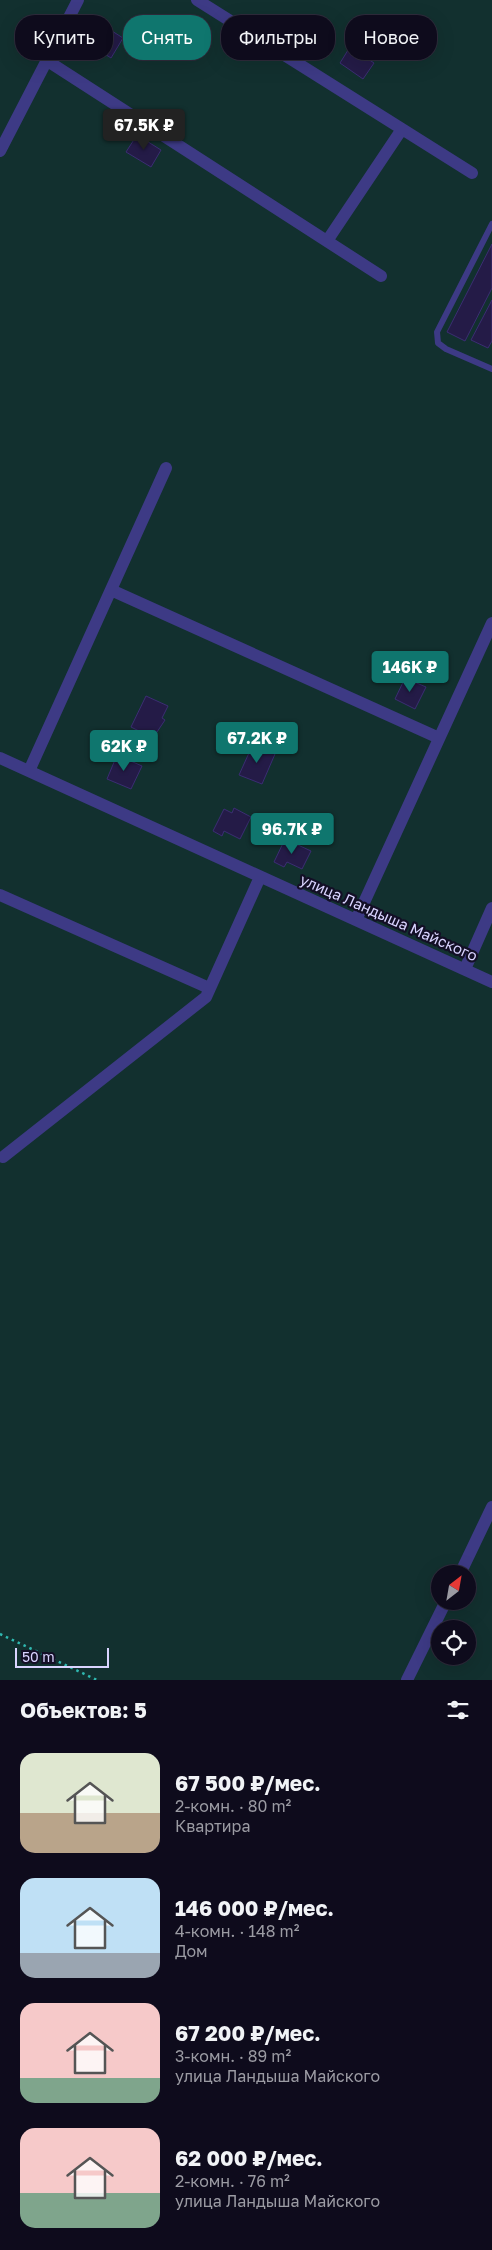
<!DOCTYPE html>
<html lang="ru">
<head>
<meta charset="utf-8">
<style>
	:root { --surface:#0e0b1c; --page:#1c1929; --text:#f1f3f6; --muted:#9b9ba3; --line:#2e2b3b; --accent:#0f766e }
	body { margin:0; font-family:"Golos Text",sans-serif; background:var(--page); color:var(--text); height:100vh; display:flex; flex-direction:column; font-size:19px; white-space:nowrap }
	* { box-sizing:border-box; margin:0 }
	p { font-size:16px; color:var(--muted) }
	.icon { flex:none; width:28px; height:28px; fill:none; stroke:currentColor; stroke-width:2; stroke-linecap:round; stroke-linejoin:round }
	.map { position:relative; height:1680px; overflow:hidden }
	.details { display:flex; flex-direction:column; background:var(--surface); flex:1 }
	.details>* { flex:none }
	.top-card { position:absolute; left:15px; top:15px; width:462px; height:45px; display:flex; gap:10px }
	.needle { width:32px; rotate:31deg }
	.buttons { position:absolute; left:431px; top:1565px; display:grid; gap:10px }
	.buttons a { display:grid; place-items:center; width:45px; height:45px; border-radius:50%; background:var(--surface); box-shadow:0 5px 20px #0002,0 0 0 1px var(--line); font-size:25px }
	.scale { position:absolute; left:15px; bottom:12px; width:94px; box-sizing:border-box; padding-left:5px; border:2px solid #d9d4ff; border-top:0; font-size:14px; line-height:18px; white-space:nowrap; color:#d9d4ff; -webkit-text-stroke:4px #130f26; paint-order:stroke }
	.price { position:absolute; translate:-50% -42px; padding:0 11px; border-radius:5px; background:var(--accent); color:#fff; font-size:16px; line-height:32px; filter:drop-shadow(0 1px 2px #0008) }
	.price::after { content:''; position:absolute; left:50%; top:30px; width:15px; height:11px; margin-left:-8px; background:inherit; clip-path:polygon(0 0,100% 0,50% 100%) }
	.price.active { background:#222; color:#fff }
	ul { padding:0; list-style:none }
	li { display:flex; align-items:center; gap:15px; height:125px; padding:0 20px }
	li span { display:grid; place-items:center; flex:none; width:140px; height:100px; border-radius:15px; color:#555 }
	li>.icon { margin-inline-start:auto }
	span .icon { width:60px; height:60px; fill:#fffc; stroke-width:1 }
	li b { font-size:21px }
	h2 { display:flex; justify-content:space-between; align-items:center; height:60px; padding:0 20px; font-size:21px }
	.pill { padding:0 18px; border-radius:20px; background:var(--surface); box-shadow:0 5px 20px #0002,0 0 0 1px var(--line); font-size:18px; line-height:45px }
	.pill.active { background:var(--accent); color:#fff }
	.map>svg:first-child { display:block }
	.green { fill:#12302f; fill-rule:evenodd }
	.building { fill:#241b47; stroke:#3b2d73 }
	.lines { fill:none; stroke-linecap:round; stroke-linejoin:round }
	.path { stroke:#2fb8b0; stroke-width:2.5; stroke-dasharray:2.5 4; stroke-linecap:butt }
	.service { stroke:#3d3a85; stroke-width:6 }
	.minor { stroke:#3d3a85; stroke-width:12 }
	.tertiary { stroke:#3d3a85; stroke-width:12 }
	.labels { text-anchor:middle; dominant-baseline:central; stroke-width:4.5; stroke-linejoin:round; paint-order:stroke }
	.street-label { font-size:15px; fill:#d9d4ff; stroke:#130f26 }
</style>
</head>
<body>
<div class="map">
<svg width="492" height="1680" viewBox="0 0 492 1680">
	<rect width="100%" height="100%" fill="#130f26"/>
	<path class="green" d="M0,0H492V1680H0ZM440,1574H468V1601H440ZM440,1629H468V1656H440Z"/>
	<path class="building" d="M104,26L123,38L111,58L91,45Z
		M350,47L374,63L363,79L340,63Z
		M137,135L161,150L151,167L126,152Z
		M492,244V288L465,341L447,332Z
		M492,300V341L488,348L471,340Z
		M405,678L426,687L415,709L395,699Z
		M146,696L168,706L162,718L165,720L153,738L131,727Z
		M253,744L275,754L262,784L239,775Z
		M117,755L142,766L131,789L107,779Z
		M234,808L251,817L240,839L224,831L222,836L213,831L224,809L232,813Z
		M285,839L311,851L302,869L287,862L284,867L274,862Z"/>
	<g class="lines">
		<path class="path" d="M0,1634L97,1680"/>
		<path class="service" d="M492,224L437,332L438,343L446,349L492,369"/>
		<path class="minor" d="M197,0L472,173
			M46,60L381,276
			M0,151L78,0
			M327,241L402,129
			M111,590L439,738
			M0,758L492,982
			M29,771L166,468
			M0,895L209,988
			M356,920L492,623
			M465,969L492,908
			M3,1157L206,997L260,877"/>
		<path class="tertiary" d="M460,1574L492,1507
			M407,1680L446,1601"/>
	</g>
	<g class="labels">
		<g class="street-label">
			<text transform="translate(389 917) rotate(24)">улица Ландыша Майского</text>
		</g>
	</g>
</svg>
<div class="buttons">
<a><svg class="needle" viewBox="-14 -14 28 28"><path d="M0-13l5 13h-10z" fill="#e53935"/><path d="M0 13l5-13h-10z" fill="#9b9ba3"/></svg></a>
<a><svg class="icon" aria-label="locate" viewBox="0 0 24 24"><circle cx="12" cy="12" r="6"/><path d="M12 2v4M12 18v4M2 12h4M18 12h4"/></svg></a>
</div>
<div class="scale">50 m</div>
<b class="price active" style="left:144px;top:151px">67.5K ₽</b>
<b class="price" style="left:410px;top:693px">146K ₽</b>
<b class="price" style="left:257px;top:764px">67.2K ₽</b>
<b class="price" style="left:124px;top:772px">62K ₽</b>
<b class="price" style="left:292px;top:855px">96.7K ₽</b>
<div class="top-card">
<a class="pill">Купить</a>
<a class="pill active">Снять</a>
<a class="pill">Фильтры</a>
<a class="pill">Новое</a>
</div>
</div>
<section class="details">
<h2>Объектов: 5<svg class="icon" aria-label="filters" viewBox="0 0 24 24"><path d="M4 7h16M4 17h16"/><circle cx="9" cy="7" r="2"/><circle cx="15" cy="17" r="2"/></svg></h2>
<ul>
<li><span style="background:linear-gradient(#dfe7d0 60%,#b9a48a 0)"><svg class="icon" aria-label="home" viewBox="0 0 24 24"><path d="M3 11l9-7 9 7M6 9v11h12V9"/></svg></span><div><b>67 500 ₽/мес.</b><p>2-комн. · 80 m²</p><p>Квартира</p></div></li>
<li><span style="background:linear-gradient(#bfe0f5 75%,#9aa5b1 0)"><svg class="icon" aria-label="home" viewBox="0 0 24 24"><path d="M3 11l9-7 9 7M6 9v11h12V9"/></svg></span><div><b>146 000 ₽/мес.</b><p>4-комн. · 148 m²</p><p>Дом</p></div></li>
<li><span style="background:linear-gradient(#f6c9c9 75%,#7fa58c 0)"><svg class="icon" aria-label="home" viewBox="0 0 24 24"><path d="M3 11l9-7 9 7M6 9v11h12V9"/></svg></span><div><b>67 200 ₽/мес.</b><p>3-комн. · 89 m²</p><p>улица Ландыша Майского</p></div></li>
<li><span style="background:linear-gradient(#f6c9c9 65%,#7fa58c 0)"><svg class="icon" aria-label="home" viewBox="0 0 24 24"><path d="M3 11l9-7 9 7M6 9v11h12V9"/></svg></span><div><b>62 000 ₽/мес.</b><p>2-комн. · 76 m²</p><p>улица Ландыша Майского</p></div></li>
</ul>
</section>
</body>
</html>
